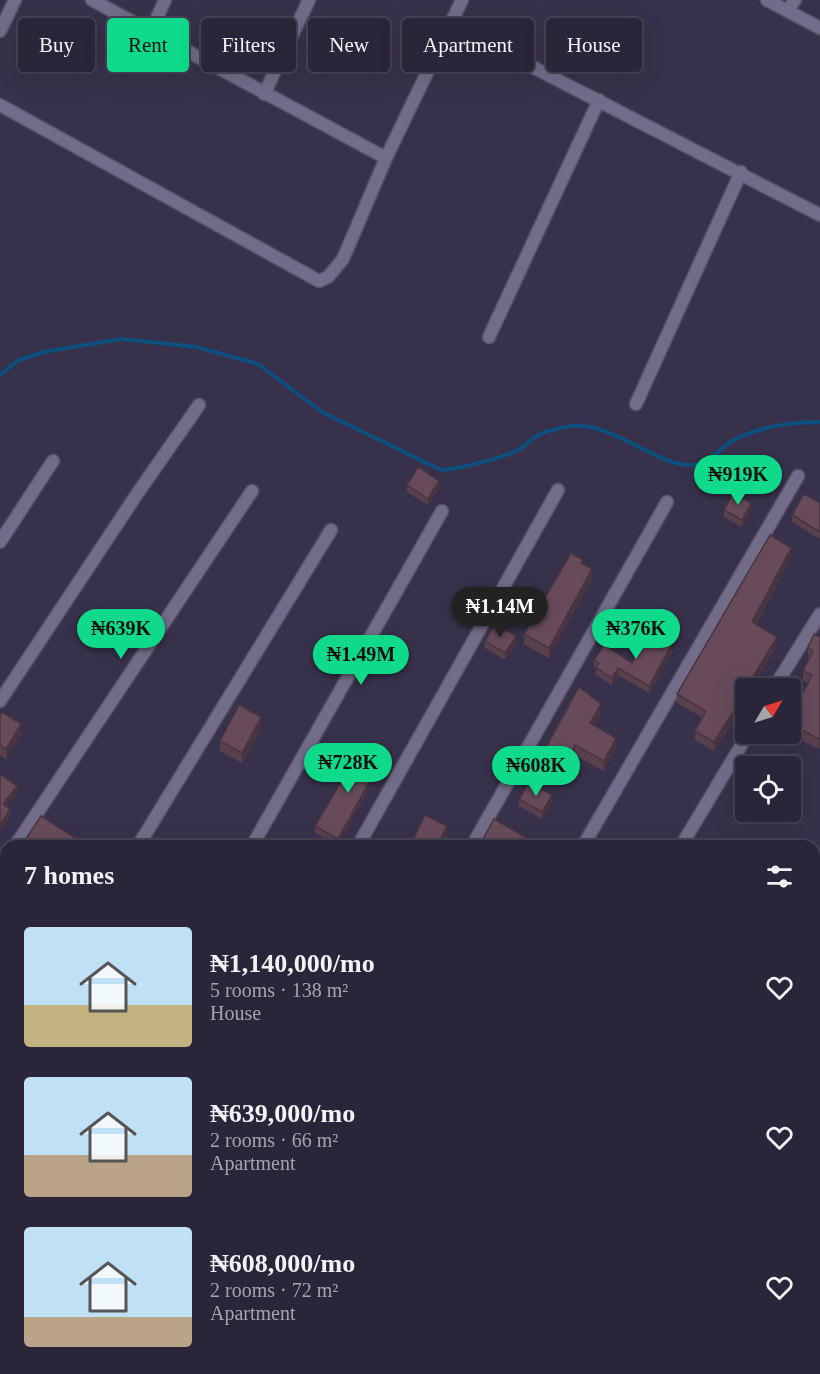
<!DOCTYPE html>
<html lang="en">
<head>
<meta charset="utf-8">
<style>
	:root { --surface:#2a2538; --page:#363143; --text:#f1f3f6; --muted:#a5a5ae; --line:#464253; --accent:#0fd98a }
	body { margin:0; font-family:Georgia,serif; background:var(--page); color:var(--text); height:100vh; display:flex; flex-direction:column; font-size:22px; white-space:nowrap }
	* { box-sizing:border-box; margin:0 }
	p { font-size:20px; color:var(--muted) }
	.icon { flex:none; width:33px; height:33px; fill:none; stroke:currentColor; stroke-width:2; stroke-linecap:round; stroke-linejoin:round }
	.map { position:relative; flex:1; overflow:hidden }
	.sheet { position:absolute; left:0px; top:840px; width:820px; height:534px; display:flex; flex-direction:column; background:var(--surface); border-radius:18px 18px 0 0; box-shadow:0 6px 24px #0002,0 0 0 2px var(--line) }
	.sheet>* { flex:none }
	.banner { position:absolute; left:18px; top:18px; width:784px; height:54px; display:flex; gap:12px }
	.needle { width:39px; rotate:52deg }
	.controls { position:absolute; left:735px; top:678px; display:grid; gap:12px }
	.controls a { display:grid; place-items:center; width:66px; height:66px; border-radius:6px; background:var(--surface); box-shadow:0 6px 24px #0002,0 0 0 2px var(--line); font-size:30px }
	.price { position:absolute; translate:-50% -51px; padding:0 14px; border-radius:21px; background:var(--accent); color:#111; font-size:20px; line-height:39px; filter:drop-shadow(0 2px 3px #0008) }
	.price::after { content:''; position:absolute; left:50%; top:36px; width:18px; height:14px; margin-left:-9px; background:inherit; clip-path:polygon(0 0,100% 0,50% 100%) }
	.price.current { background:#222; color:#fff }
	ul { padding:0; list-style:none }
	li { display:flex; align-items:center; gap:18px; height:150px; padding:0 24px }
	li span { display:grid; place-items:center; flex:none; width:168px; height:120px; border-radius:6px; color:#555 }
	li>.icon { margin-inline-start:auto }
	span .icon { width:72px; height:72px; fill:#fffc; stroke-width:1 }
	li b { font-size:26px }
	h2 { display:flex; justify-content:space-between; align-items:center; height:72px; padding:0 24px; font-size:26px }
	.chip { padding:0 21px; border-radius:6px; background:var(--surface); box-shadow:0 6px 24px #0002,0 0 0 2px var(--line); font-size:21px; line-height:54px }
	.chip.current { background:var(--accent); color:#111 }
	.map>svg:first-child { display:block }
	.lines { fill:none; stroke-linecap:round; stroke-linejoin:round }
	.stream { stroke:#0d4f7e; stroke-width:4 }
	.minor-casing { stroke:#564f65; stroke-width:15 }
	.minor { stroke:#736c89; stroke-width:12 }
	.wall { fill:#59404d }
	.shaded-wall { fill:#49343f }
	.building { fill:#684b5a; stroke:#49343f; stroke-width:1.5 }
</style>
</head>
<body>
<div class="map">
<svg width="820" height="1374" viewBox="0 0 820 1374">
	<rect width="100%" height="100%" fill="#38314b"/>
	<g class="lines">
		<path class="stream" d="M0,375L19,360L44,352L121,339L197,347L258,364L322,412L441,470C458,469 504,458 520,449C525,446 529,441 534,438C543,431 562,427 573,426C616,423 656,467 694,465C709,464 719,448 732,441C760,426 789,422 820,422
			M814,861L820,856
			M572,1368V1374"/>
		<g class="minor-casing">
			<path id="minor" d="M92,0L386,158
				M767,0L820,28
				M787,11L795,0
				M451,25L820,215
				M0,31L15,0
				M151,31L165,0
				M264,94L309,0
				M0,105L319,281L328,277L343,259L386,158L462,0
				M489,337L599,100
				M636,404L741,172
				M0,542L53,461
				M774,688L820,614
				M0,701L137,494L199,405
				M15,846L252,491
				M138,846L331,530
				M252,846L442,511
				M358,846L558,490
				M472,846L667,502
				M583,846L798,476
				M681,846L748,734
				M0,869L6,860
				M0,973L6,972
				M0,1108L6,1097
				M0,1360L6,1361
				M48,1368L67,1374
				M359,1374L361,1369"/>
		</g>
		<use href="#minor" class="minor"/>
	</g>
	<path class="wall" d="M407,485L439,488L428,505L407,492Z
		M820,503V539L792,522V515Z
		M724,510H751L742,527L724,517Z
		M791,557L756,624L777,646L755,682V688H746V701L714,751L695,740V731L702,717L677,703V694Z
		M583,564L592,579L549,658L524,644V634Z
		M820,635V746L819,749L789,734H790V703L799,701L808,683L803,681V671L809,659L808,658V648Z
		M485,641L516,643L505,660L485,648Z
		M672,651L649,693L618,675L612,685L596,675V668L594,667V660L632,663Z
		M601,714L594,725L616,748L604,771L575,755L568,768L547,756V746Z
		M0,715L21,734L6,759L0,755Z
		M261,728L242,763L220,751V741Z
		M381,767L338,845L315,833V826Z
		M519,799L552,802L542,819L519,806Z
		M447,834L442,846H404L412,842Z
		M483,839L527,846H483Z
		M25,840L88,846H25Z
		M6,1113V1180L3,1178L0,1183V1123Z
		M265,1368H289V1374H265Z"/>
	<path class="shaded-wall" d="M439,481V488L428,505V499Z
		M751,503V510L742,527V520Z
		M791,548V557L752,630V622Z
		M592,569V579L549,658V648Z
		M516,636V643L505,660V653Z
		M777,637V646L755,682V688H750L752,678Z
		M672,644V651L649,693V686Z
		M618,668V675L612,685V678Z
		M745,692V701L714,751V742Z
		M601,704V714L590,733V723Z
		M261,717V728L242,763V753Z
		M21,724V734L6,759V749Z
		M820,736V746L819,749V739Z
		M616,738V748L604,771V761Z
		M575,745V755L568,768V758Z
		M381,760V767L338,845V839Z
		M17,786V794L3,812V804Z
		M552,795V802L542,819V812Z
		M10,809V817L0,832V825Z
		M447,826V834L442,846H438Z
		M527,838V846H523Z
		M2,1051V1061L0,1065V1055Z
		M3,1169V1178L0,1183V1174Z"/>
	<path class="building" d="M418,467L439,481L428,499L407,485Z
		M733,493L751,503L742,520L724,510Z
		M804,494L820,503V532L792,515Z
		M770,535L791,548L752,622L777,637L752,678L755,680L750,688H746V692L714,742L695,731L706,711L677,694Z
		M571,553L583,560L581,563L592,569L549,648L524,634Z
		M495,624L516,636L505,653L485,641Z
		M650,631L672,644L649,686L618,668L612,678L596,668L599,663L594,660L604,645L632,663Z
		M814,634L819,637L820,635V736L819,739L790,724V716L793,711L790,709V703L793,698L799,701L812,675L803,671L813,651L808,648Z
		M579,687L601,704L590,723L616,738L604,761L575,745L568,758L547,746Z
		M239,705L261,717L242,753L220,741Z
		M2,712L21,724L6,749L0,745V715Z
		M361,748L381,760L338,839L315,826Z
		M0,774L17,786L3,804L10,809L0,825Z
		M529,782L552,795L542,812L519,799Z
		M425,815L447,826L438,844L432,841L430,846H404L407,839L412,842Z
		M41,816L88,846H35L25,840Z
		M494,819L527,838L523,846H496L483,839Z
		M6,1113V1171L3,1169L0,1174V1123Z
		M265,1368H288V1374L265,1372Z"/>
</svg>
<div class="controls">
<a><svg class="needle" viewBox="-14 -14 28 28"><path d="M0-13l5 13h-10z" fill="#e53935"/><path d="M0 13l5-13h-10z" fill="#a5a5ae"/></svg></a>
<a><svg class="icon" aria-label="locate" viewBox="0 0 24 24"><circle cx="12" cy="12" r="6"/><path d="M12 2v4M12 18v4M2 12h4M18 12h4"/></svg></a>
</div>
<b class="price" style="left:738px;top:506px">₦919K</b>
<b class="price current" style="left:500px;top:638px">₦1.14M</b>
<b class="price" style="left:121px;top:660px">₦639K</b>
<b class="price" style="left:636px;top:660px">₦376K</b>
<b class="price" style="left:361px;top:686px">₦1.49M</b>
<b class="price" style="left:348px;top:794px">₦728K</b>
<b class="price" style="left:536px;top:797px">₦608K</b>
<div class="banner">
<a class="chip">Buy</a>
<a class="chip current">Rent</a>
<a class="chip">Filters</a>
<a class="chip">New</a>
<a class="chip">Apartment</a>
<a class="chip">House</a>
</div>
<section class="sheet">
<h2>7 homes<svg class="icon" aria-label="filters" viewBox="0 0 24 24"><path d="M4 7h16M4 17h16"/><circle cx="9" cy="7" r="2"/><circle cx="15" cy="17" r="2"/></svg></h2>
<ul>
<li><span style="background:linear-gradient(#bfe0f5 65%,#c2b280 0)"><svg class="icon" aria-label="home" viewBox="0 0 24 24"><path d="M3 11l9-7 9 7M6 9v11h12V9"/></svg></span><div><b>₦1,140,000/mo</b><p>5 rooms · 138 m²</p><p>House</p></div><svg class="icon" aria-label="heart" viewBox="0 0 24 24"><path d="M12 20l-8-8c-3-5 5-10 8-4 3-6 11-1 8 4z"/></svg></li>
<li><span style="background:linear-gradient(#bfe0f5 65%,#b9a48a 0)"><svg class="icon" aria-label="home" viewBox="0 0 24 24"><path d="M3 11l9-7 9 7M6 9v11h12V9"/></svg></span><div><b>₦639,000/mo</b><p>2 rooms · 66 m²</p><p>Apartment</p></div><svg class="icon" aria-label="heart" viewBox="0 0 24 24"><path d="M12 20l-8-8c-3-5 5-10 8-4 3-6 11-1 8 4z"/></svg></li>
<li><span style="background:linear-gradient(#bfe0f5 75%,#b9a48a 0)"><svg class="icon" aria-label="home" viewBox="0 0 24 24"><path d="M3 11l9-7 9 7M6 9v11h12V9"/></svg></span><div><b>₦608,000/mo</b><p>2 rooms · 72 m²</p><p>Apartment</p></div><svg class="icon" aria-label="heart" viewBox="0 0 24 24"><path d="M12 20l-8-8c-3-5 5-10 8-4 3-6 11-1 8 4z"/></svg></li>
</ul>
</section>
</div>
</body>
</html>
